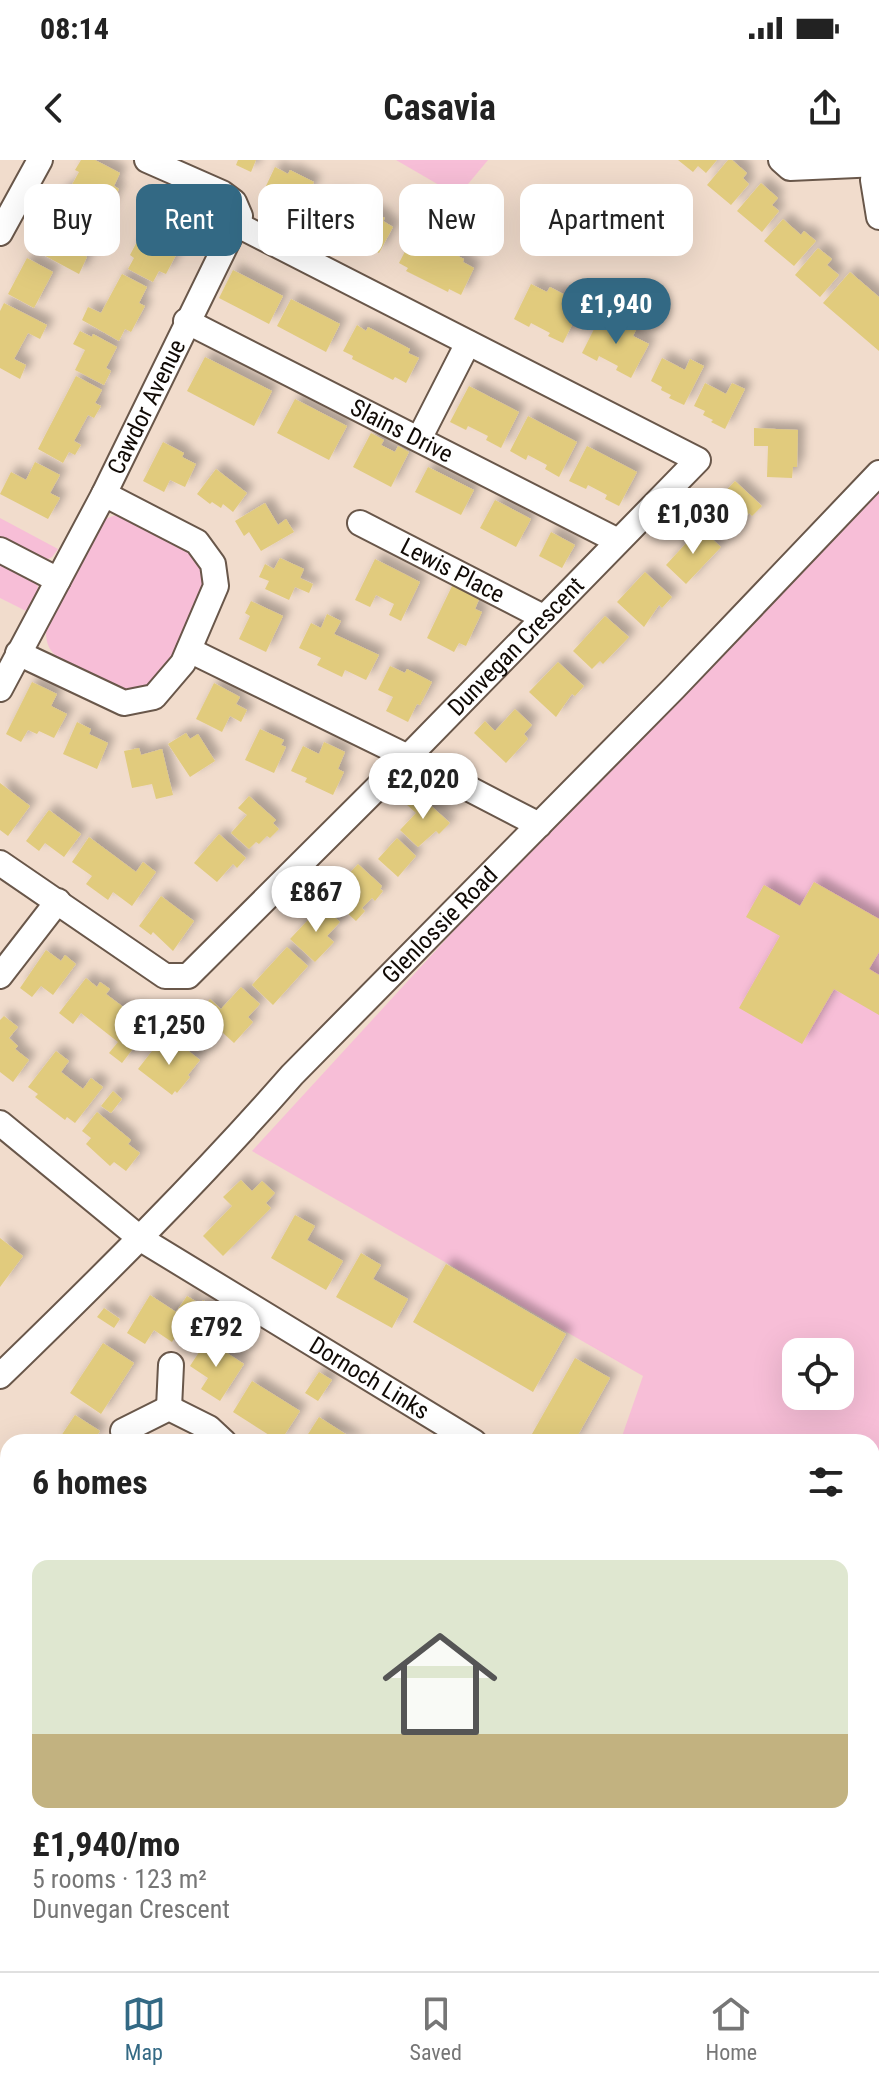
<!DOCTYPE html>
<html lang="en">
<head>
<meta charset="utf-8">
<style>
	:root { --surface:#fff; --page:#f6f6f6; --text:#222; --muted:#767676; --line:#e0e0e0; --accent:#336984 }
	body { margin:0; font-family:"Roboto Condensed",sans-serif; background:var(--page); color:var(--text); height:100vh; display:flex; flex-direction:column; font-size:30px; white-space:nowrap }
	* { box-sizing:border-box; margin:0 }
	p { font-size:26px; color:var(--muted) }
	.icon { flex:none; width:44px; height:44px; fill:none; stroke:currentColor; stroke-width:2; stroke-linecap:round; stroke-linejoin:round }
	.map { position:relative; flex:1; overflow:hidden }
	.side { position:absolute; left:0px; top:1274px; width:880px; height:538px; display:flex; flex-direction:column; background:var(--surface); border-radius:24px 24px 0 0; box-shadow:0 8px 32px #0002 }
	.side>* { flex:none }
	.hud { position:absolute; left:24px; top:24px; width:832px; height:72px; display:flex; gap:16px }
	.tools { position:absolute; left:782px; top:1178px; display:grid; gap:16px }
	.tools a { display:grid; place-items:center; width:72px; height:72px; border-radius:16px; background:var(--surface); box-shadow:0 8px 32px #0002; font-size:40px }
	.price { position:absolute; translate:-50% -68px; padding:0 18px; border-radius:28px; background:#fff; color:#222; font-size:26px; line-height:52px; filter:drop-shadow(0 2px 4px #0008) }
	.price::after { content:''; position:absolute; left:50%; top:48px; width:24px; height:18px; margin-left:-12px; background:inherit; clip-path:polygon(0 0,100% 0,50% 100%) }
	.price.active { background:var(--accent); color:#fff }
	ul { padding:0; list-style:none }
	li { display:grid; align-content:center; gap:16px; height:424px; padding:0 32px }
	li span { display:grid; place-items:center; height:248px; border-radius:16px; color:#555 }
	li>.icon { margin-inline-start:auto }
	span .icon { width:144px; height:144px; fill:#fffc; stroke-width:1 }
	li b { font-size:34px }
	h2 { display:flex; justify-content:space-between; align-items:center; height:96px; padding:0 32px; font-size:34px }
	.tag { padding:0 28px; border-radius:16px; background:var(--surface); box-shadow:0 8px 32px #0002; font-size:28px; line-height:72px }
	.tag.active { background:var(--accent); color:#fff }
	.status { display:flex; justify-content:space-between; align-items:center; height:56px; padding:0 40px; background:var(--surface); direction:ltr }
	.status svg { height:22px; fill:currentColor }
	header { display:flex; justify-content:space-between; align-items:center; height:104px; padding:0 32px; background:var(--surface); font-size:36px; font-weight:700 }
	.dock { display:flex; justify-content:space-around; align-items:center; height:112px; border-top:2px solid var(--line); background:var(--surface); font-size:22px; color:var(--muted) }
	.dock a { display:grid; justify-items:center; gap:4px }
	.dock .active { color:var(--accent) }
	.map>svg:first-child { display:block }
	.green { fill:#f7bed7; fill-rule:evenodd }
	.building { fill:#e1cb7d; filter:url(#shadow) }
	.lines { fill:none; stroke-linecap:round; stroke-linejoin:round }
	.minor-casing { stroke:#69574a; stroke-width:28 }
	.minor { stroke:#fff; stroke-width:24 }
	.labels { text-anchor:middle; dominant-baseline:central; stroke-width:6; stroke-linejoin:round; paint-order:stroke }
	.street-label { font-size:24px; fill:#100a05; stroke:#f1dccc }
</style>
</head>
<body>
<div class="status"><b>08:14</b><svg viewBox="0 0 49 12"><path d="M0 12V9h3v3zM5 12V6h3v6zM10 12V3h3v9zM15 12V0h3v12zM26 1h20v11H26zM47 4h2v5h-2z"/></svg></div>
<header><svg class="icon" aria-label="back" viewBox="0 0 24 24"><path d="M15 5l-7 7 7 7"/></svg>Casavia<svg class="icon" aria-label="share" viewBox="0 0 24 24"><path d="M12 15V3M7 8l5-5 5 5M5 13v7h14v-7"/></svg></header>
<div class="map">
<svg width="879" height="1811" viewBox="0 0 879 1811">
	<defs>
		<filter id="shadow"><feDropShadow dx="7" dy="-7" stdDeviation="4" flood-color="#0004"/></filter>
	</defs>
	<rect width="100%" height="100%" fill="#f1dccc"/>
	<path class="green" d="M396,0H488L458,36Z
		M879,313V1811H407L410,1804H872V1282H620L643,1216L252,991L671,534ZM796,1192H840V1236H796Z
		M116,355L124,356L191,391L209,420C197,449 167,538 128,531C105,527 80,509 59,499C50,491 46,485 46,472L102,360Z
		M0,358L58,389L52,397L46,400L0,377Z
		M0,399L37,421L38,429L26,451L0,438Z"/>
	<path class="building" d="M81,0H95L120,13L114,26L119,29L105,56L100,53L94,64L55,44L64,28L69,30L79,12L75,10Z
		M238,0H256L251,12L236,5Z
		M678,0H717L706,13L698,6L693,12Z
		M728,0H732L747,13L743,18L749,24L731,45L707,25Z
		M275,7L288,14L290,10L314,22L298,54L275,42L277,39L269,36L273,29L266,26Z
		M761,23L778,38L772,45L779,51L762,72L737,51Z
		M169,30L195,43L189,54L196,57L166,114L159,111L153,122L128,109L134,98L130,95L160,38L164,41Z
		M330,35L339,40L341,36L385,58L383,61L393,67L379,93L370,88L368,90L325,68L326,65L318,61Z
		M54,56L79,70L69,88L87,97L79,114L36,91Z
		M783,59L801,75L804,71L816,81L794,106L764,81Z
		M412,78L421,82L423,78L464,99L463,102L474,108L461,135L449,129L448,132L406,111L408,108L399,103Z
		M818,88L832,99L827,105L839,115L820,137L795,115Z
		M27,98L53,112L34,148L8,134Z
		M233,110L283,136L269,164L219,138Z
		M850,112L879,137V191L823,143Z
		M122,114L147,127L139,143L145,146L131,172L125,169L119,181L82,160L88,147L101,153Z
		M531,124L547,132L550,127L567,136L564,141L580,149L563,183L548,176L550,173L531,163L529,167L514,159Z
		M291,139L340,164L326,192L277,166Z
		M4,143L47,165L40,179L28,173L14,199L26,205L20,219L0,208V151Z
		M599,159L616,167L619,161L636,170L633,176L649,184L631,218L616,210L618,206L599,196L597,201L582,193Z
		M357,165L366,171L368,167L410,189L408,193L419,198L406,223L395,217L393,220L352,199L353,196L343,191Z
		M80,171L92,177L93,174L117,187L106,208L111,211L104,225L75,210L85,190L73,184Z
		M205,197L272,231L254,266L187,231Z
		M662,198L685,210L690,199L704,206L684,245L669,238L671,235L661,230L662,227L651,221Z
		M76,216L102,230L95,243L101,246L94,258L88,255L74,281L81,285L75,295L69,292L63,303L38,289Z
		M705,223L726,234L732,223L745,229L725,269L711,262L713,260L703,255L705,251L694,246Z
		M469,226L519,252L501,288L486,280L488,276L468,266L466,270L450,262Z
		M295,239L347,266L329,300L277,273Z
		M528,256L577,282L559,317L545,309L547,305L528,295L526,300L510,291Z
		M754,268L798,270L797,307H793L792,318L767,317L768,286H754Z
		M371,273L384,280L381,285L395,292L398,286L409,292L391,327L353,307Z
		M163,282L184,293L182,297L196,304L185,327L170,320L164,332L143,321Z
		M587,286L637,312L619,346L605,339L607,335L588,325L586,329L569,321Z
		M35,302L60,315L50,333L60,338L48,359L0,334L11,312L26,320Z
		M428,307L474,330L461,355L415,332Z
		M216,309L247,333L233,352L223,344L221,348L212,342L210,344L197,334Z
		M735,321L762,346L752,356L749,353L734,376L707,351Z
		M495,340L531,359L516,387L480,368Z
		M265,343L278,365L286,359L294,372L261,391L249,372L244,376L235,361Z
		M700,368L721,387L686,424L666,405Z
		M551,372L575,385L562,408L539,396Z
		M280,398L304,409L300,418L313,424L309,433L295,427L289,440L265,429L269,421L259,417L265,404L274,409Z
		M375,399L420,422L401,461L389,455L394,444L376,435L370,447L355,440Z
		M645,412L672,437L662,448L659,445L644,467L617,442Z
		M453,424L480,437L475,449L482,452L466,486L459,483L454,492L427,478Z
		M251,441L283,456L266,492L239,479L250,456L245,453Z
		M327,454L341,461L334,474L379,495L366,520L345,510L342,517L317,505L321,498L299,488L311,463L321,468Z
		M605,456L629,477L603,504L600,501L592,509L573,491Z
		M558,502L584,526L575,536L572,534L556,557L529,532Z
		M390,506L405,513L407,509L432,522L420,545L417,544L408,562L386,551L393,537L378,530Z
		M32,522L57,534L51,546L67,554L54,578L39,571L37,574L28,570L21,582L6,574Z
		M214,523L240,537L236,544L247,550L241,562L230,556L222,572L196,559Z
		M515,549L532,565L524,574L528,579L506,603L474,573L485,561L495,571Z
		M77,562L91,569L89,574L108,583L97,609L63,594Z
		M260,569L284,580L281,585L286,587L274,613L245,600Z
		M186,573L190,579L198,574L215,601L190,617L168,584Z
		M324,582L345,592L338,609L344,612L333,635L305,622L307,618L291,611L303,586L319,594Z
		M139,588L141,595L162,589L173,635L156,639L152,624L132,628L124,591Z
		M0,623L30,646L8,676L0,670Z
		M416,632L450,663L439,674L436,671L418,687L400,670L416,653L406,644Z
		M249,636L276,660L273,663L279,669L270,678L267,676L259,684L256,682L249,689L231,673L247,655L238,648Z
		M49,650L81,674L64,697L45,683L39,691L26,681Z
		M219,674L246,698L237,708L233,704L217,722L194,703Z
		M89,677L136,712L143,702L156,712L132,746L113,732L108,740L86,724L92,716L72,702Z
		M397,678L416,696L398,717L378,699Z
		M358,704L382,726L380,729L383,731L375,741L372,738L362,748L365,751L356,761L328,736Z
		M814,722L879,759V792L869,809L879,815V855L834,829L802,884L739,848L780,776L746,757L764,725L800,746Z
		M161,736L194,761L173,791L153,772L151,775L139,766Z
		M322,745L340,762L327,776L334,782L315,802L290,779Z
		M287,787L308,806L273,845L252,825Z
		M46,790L61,801L65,795L76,804L53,835L41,826L32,837L20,828Z
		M86,818L97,827L100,822L110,829L106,834L130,852L133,848L142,855L139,859L149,868L122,903L109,893L118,882L81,853L73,864L59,853Z
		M241,827L260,844L248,857L253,862L234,883L199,851L210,839L221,849Z
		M4,856L18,867L9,878L18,886L15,889L29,900L13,922L0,912V860Z
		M159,882L174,894L181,885L200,900L188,915L190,917L177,933L175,931L172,935L138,909Z
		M56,891L69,901L61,912L83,929L91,918L103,927L75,963L67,957L65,960L35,937L38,934L28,927Z
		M113,931L122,939L111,953L101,946Z
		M97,952L131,980L128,984L140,993L126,1011L114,1002L110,1006L86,984L91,978L82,971Z
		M241,1020L252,1031L262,1021L275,1033L266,1043L271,1048L223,1096L203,1076L232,1046L223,1037Z
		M295,1055L315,1066L307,1080L343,1101L326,1130L271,1098Z
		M0,1078L23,1096L0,1127Z
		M361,1093L381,1105L373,1119L408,1139L392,1168L336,1137Z
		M446,1104L566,1174L533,1232L413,1162Z
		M150,1135L176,1152L187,1136L197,1142L172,1182L154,1170L145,1184L127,1173Z
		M203,1140L225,1153L212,1174L190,1160Z
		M104,1148L120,1159L114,1168L97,1157Z
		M207,1180L244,1204L220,1241L201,1229L208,1218L190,1206Z
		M103,1183L134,1203L101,1254L70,1233Z
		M575,1198L610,1218L574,1282H546L532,1274Z
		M319,1212L332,1220L318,1241L305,1233Z
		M252,1221L300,1251L280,1282L233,1252Z
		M75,1255L100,1271L93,1282H57Z
		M319,1257L358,1282H303Z
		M8,1351V1369L0,1364Z
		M0,1469L8,1475V1512L0,1507Z
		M8,1529V1550L0,1545Z
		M0,1611L8,1613V1652L1,1675Z
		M0,1770L8,1773L6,1806L0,1804Z"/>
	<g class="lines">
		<g class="minor-casing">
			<g id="minor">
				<path d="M781,0L790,8L879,4"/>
				<path d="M875,0L873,20L879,57"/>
				<path d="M0,73L40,0"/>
				<path id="s1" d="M186,161L618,381"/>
				<path d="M419,279L468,183"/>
				<path id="s2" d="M360,363L543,457"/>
				<path d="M0,390L58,420"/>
				<path d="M189,490L408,597L539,665"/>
				<path d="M18,493L124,543L154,537L183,503L216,426L213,404L197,382L104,334"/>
				<path id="s3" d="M0,529L104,334L240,56L234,42L222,33L147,0"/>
				<path id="s4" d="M0,703L165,816H188L408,597L698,300L236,64"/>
				<path d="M0,816L58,741"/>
				<path id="s5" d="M0,963L141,1079L474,1282"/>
				<path id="s6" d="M0,1216C101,1118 200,1020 292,915L674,528L879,313"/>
				<path d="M169,1248L171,1205"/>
				<path d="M123,1271L169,1248L209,1268L224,1282"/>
				<path d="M0,1433L8,1434"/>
				<path d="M0,1743L8,1746"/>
				<path d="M197,1804L220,1811"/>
			</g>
		</g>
		<use href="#minor" class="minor"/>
	</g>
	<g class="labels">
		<g class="street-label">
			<text stroke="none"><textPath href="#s3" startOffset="318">Cawdor Avenue</textPath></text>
			<text stroke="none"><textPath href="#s1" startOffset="242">Slains Drive</textPath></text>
			<text stroke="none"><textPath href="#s2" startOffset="104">Lewis Place</textPath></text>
			<text stroke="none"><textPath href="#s4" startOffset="688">Dunvegan Crescent</textPath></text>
			<text stroke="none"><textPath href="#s6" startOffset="630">Glenlossie Road</textPath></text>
			<text stroke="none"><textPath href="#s5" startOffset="450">Dornoch Links</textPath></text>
		</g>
	</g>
</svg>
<div class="tools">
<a><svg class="icon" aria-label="locate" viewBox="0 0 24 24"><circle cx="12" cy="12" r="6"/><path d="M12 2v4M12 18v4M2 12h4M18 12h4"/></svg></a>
</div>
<b class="price active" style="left:616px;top:186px">£1,940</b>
<b class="price" style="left:693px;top:396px">£1,030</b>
<b class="price" style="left:423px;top:661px">£2,020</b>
<b class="price" style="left:316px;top:774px">£867</b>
<b class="price" style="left:169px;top:907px">£1,250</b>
<b class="price" style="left:216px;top:1209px">£792</b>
<div class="hud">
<a class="tag">Buy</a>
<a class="tag active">Rent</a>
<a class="tag">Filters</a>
<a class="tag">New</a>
<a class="tag">Apartment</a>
</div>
<section class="side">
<h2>6 homes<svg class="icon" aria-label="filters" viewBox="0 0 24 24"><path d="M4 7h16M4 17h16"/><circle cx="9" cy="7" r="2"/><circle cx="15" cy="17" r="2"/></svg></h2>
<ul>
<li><span style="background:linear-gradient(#dfe7d0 70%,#c2b280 0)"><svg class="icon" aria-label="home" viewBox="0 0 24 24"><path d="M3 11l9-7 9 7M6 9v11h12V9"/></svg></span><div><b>£1,940/mo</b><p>5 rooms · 123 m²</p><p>Dunvegan Crescent</p></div></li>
</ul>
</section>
</div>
<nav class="dock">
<a class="active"><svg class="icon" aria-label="map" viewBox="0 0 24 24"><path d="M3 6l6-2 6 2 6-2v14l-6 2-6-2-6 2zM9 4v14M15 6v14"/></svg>Map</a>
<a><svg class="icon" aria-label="saved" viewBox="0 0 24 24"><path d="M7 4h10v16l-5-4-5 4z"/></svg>Saved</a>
<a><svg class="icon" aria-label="home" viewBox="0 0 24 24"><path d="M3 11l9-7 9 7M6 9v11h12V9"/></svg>Home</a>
</nav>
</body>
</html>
